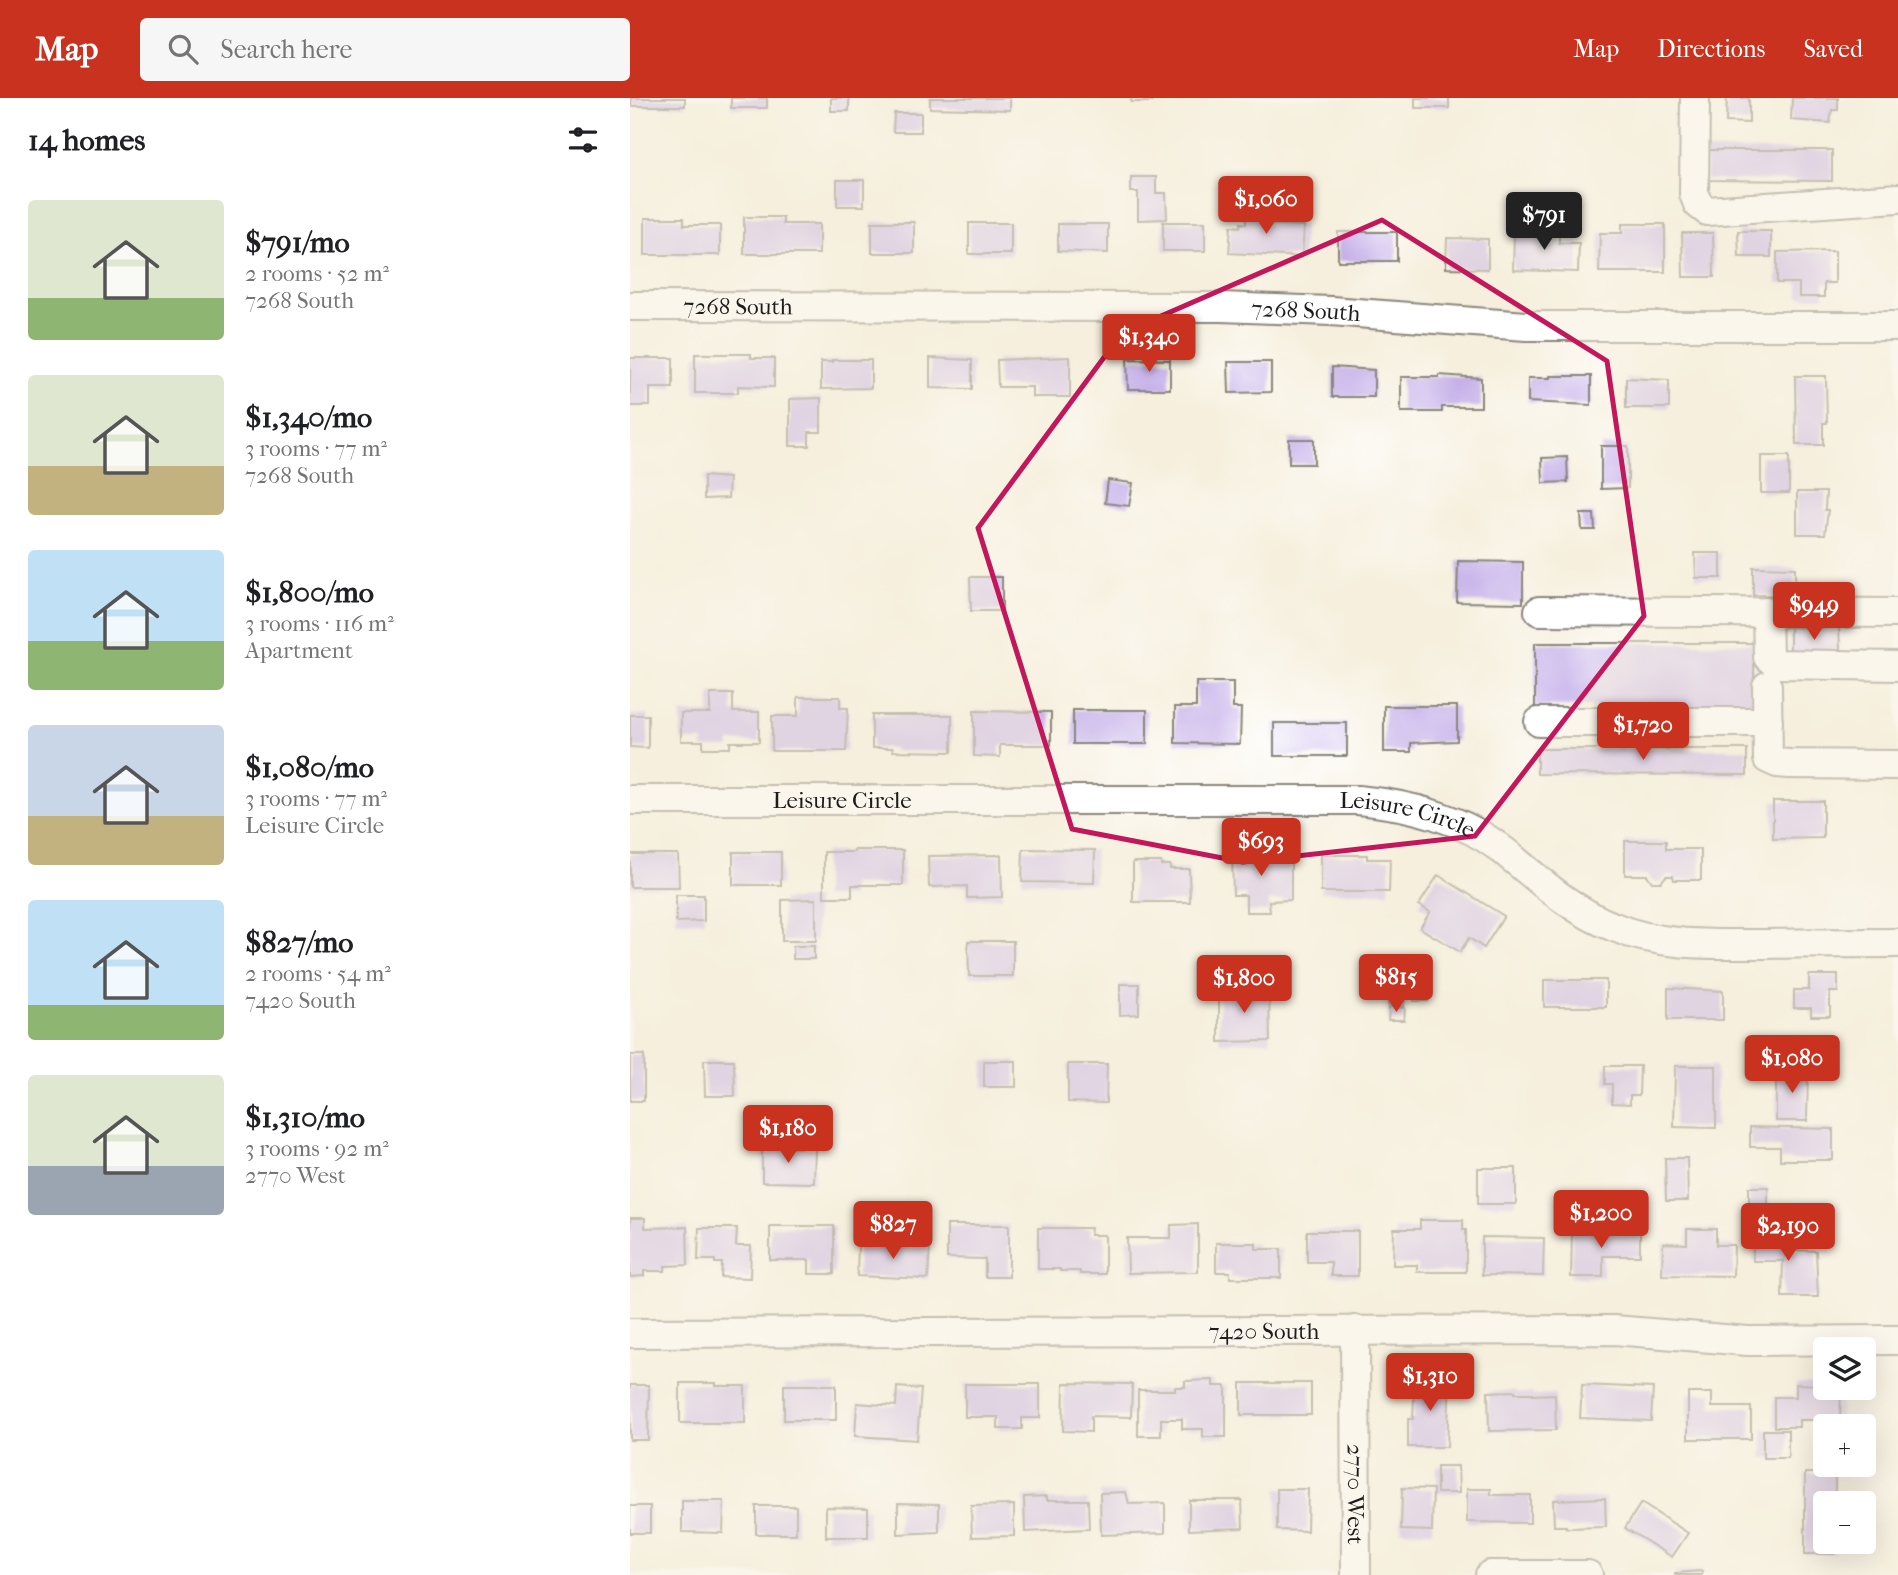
<!DOCTYPE html>
<html lang="en">
<head>
<meta charset="utf-8">
<style>
	:root { --surface:#fff; --page:#f6f6f6; --text:#202124; --muted:#757577; --accent:#c8321e }
	body { margin:0; font-family:"IM FELL French Canon",serif; background:var(--page); color:var(--text); height:100vh; display:flex; flex-direction:column; font-size:26px; white-space:nowrap }
	* { box-sizing:border-box; margin:0 }
	p { font-size:23px; color:var(--muted) }
	.icon { flex:none; width:38px; height:38px; fill:none; stroke:currentColor; stroke-width:2; stroke-linecap:round; stroke-linejoin:round }
	.map { position:relative; flex:1; overflow:hidden }
	.sheet { display:flex; flex-direction:column; background:var(--surface); width:630px }
	.sheet>* { flex:none }
	.fabs { position:absolute; left:1183px; top:1239px; display:grid; gap:14px }
	.fabs a { display:grid; place-items:center; width:63px; height:63px; border-radius:7px; background:var(--surface); box-shadow:0 7px 28px #0002; font-size:35px }
	.price { position:absolute; translate:-50% -60px; padding:0 16px; border-radius:7px; background:var(--accent); color:#fff; font-size:23px; line-height:46px; filter:drop-shadow(0 2px 4px #0008) }
	.price::after { content:''; position:absolute; left:50%; top:42px; width:21px; height:16px; margin-left:-10px; background:inherit; clip-path:polygon(0 0,100% 0,50% 100%) }
	.price.selected { background:#222; color:#fff }
	ul { padding:0; list-style:none }
	li { display:flex; align-items:center; gap:21px; height:175px; padding:0 28px }
	li span { display:grid; place-items:center; flex:none; width:196px; height:140px; border-radius:7px; color:#555 }
	li>.icon { margin-inline-start:auto }
	span .icon { width:84px; height:84px; fill:#fffc; stroke-width:1 }
	li b { font-size:30px }
	h2 { display:flex; justify-content:space-between; align-items:center; height:84px; padding:0 28px; font-size:30px }
	header { display:flex; align-items:center; gap:42px; box-sizing:border-box; height:98px; padding:0 35px; background:var(--accent); color:#fff }
	header strong { font-size:33px }
	nav { display:flex; gap:38px; margin-inline-start:auto; font-size:24px }
	.search { width:490px; height:63px; background:var(--page); display:flex; align-items:center; gap:18px; box-sizing:border-box; padding:0 24px; border-radius:7px; color:var(--muted); font-size:26px }
	main { display:flex; flex:1; min-height:0 }
	.map>svg:first-child { display:block }
	.building { fill:#c6b1e9 }
	.lines { fill:none; stroke-linecap:round; stroke-linejoin:round }
	.minor-casing { stroke:#89867c; stroke-width:32 }
	.minor { stroke:#fff; stroke-width:28 }
	.marked { fill:none; stroke:#c2185b; stroke-width:5; stroke-linejoin:round }
	.labels { text-anchor:middle; dominant-baseline:central; stroke-width:5; stroke-linejoin:round; paint-order:stroke }
	.street-label { font-size:23px; fill:#1c1c1c; stroke:#fff }
</style>
</head>
<body>
<header>
<strong>Map</strong>
<div class="search"><svg class="icon" aria-label="search" viewBox="0 0 24 24"><circle cx="10" cy="10" r="6"/><path d="M15 15l6 6"/></svg>Search here</div>
<nav><a>Map</a><a>Directions</a><a>Saved</a></nav>
</header>
<main>
<section class="sheet">
<h2>14 homes<svg class="icon" aria-label="filters" viewBox="0 0 24 24"><path d="M4 7h16M4 17h16"/><circle cx="9" cy="7" r="2"/><circle cx="15" cy="17" r="2"/></svg></h2>
<ul>
<li><span style="background:linear-gradient(#dfe7d0 70%,#8fb573 0)"><svg class="icon" aria-label="home" viewBox="0 0 24 24"><path d="M3 11l9-7 9 7M6 9v11h12V9"/></svg></span><div><b>$791/mo</b><p>2 rooms · 52 m²</p><p>7268 South</p></div></li>
<li><span style="background:linear-gradient(#dfe7d0 65%,#c2b280 0)"><svg class="icon" aria-label="home" viewBox="0 0 24 24"><path d="M3 11l9-7 9 7M6 9v11h12V9"/></svg></span><div><b>$1,340/mo</b><p>3 rooms · 77 m²</p><p>7268 South</p></div></li>
<li><span style="background:linear-gradient(#bfe0f5 65%,#8fb573 0)"><svg class="icon" aria-label="home" viewBox="0 0 24 24"><path d="M3 11l9-7 9 7M6 9v11h12V9"/></svg></span><div><b>$1,800/mo</b><p>3 rooms · 116 m²</p><p>Apartment</p></div></li>
<li><span style="background:linear-gradient(#c9d6e8 65%,#c2b280 0)"><svg class="icon" aria-label="home" viewBox="0 0 24 24"><path d="M3 11l9-7 9 7M6 9v11h12V9"/></svg></span><div><b>$1,080/mo</b><p>3 rooms · 77 m²</p><p>Leisure Circle</p></div></li>
<li><span style="background:linear-gradient(#bfe0f5 75%,#8fb573 0)"><svg class="icon" aria-label="home" viewBox="0 0 24 24"><path d="M3 11l9-7 9 7M6 9v11h12V9"/></svg></span><div><b>$827/mo</b><p>2 rooms · 54 m²</p><p>7420 South</p></div></li>
<li><span style="background:linear-gradient(#dfe7d0 65%,#9aa5b1 0)"><svg class="icon" aria-label="home" viewBox="0 0 24 24"><path d="M3 11l9-7 9 7M6 9v11h12V9"/></svg></span><div><b>$1,310/mo</b><p>3 rooms · 92 m²</p><p>2770 West</p></div></li>
</ul>
</section>
<div class="map">
<svg width="1268" height="1477" viewBox="0 0 1268 1477">
	<rect width="100%" height="100%" fill="#fff"/>
	<filter id="ink" filterUnits="userSpaceOnUse"><feTurbulence type="fractalNoise" baseFrequency=".0143" numOctaves="2"/><feDisplacementMap in="SourceGraphic" scale="14" xChannelSelector="R" yChannelSelector="G"/><feConvolveMatrix kernelMatrix="1 2 1 2 8 2 1 2 1" color-interpolation-filters="sRGB"/></filter>
	<filter id="wash" filterUnits="userSpaceOnUse"><feTurbulence type="fractalNoise" baseFrequency=".00686" numOctaves="4" result="noise"/><feDisplacementMap in="SourceGraphic" scale="28" xChannelSelector="R" yChannelSelector="G"/><feGaussianBlur stdDeviation="1.57" result="paint"/><feColorMatrix in="noise" values="0 0 0 0 0 0 0 0 0 0 0 0 0 0 0 0 0 1.4 0 .05"/><feComposite in="paint" operator="in"/></filter>
	<g filter="url(#wash)">
		<rect width="100%" height="100%" fill="#f6efdd"/>
		<g id="blocks">
			<path class="building" d="M1,0H55V8H1Z
				M101,0H137V10H101Z
				M201,0H219V13H201Z
				M300,0H380V12L300,10Z
				M501,0H522V4H501Z
				M785,0H819V10H785Z
				M1097,0H1119V25L1096,24Z
				M1162,0H1208V12H1202L1200,25L1161,22Z
				M264,15H291V34H263Z
				M1076,52H1202V83L1076,82Z
				M501,79H526V95H536L537,121L508,122V94H501Z
				M207,82H234V108H207Z
				M617,106L636,107L635,126L674,128L672,159L599,155L601,128L610,129L611,125L616,126Z
				M114,119H153V126H189V156H114Z
				M15,120H54V127H90V157H15Z
				M242,124H284V155H242Z
				M533,124H575V153H533Z
				M339,125H381V156H339Z
				M428,126H478V155L428,153Z
				M992,126H1035V174H969L970,135H992Z
				M914,131L929,132V145H949L948,174L883,172L884,134H914Z
				M1108,133H1141V159H1109Z
				M708,134H767V163H708Z
				M1052,135H1083L1084,179H1053Z
				M817,140L858,141V171L816,170Z
				M1205,153V185H1194V199H1169V185H1147V154Z
				M65,256H121V260H144V289L108,288V295H65Z
				M440,259V299H402V289H368L367,262Z
				M0,260H43V290H20V308H0Z
				M300,260L342,262V291L300,290Z
				M497,261L540,262V291H498Z
				M202,262H241V290L191,291V264H202Z
				M598,264H641V294L599,295Z
				M702,269L744,272V299H702Z
				M809,277L851,280V309H812V314H771V279H809Z
				M920,278H961V307L898,304V280H920Z
				M1165,278H1196L1197,325H1193V347H1166Z
				M996,280L1039,282V310H996Z
				M191,300V334H179V348H160V301Z
				M659,341H684V366H659Z
				M971,348H998V390L971,391Z
				M1131,358H1159V395H1131Z
				M937,359L938,384L913,385L912,360Z
				M74,378L99,380L98,400L74,401Z
				M478,382L503,385L499,408L475,405Z
				M1167,394H1196L1195,412H1198L1195,436H1167Z
				M951,416H964L965,432H952Z
				M1065,455H1091V480H1066Z
				M828,463L893,464V505L827,504Z
				M1123,469L1165,470V498L1123,497Z
				M340,479H372V513H341Z
				M1160,528H1209L1210,552H1202V560H1160Z
				M905,545H1124V609H905Z
				M566,584H603V610H611L610,646L545,645V609H566Z
				M80,596H103V614H129V644H100V650H73V643H51V615H80Z
				M168,599H210V610H218L216,653H142V618H168Z
				M754,608H827V643L781,645V654H754Z
				M443,612H517V646H443Z
				M344,613L421,614V647H370V659L344,658Z
				M0,617H18V650L0,649Z
				M242,617H322V654L263,653V650H242Z
				M644,625H717V658H644Z
				M907,651H1117V677L907,676Z
				M1143,703H1193V740L1143,741Z
				M995,743H1036V751H1071V782H1044L1043,778H1036L1031,784H1022L1017,777H995Z
				M639,750V760L661,759V802L639,803L640,814H616V797H603L602,751Z
				M393,751L465,752L464,785L392,784Z
				M224,752H273V787H222V799H194V754H224Z
				M103,754H151V787H103Z
				M0,756H48L49,789H0Z
				M371,757L372,799L337,800V788L299,789L298,758Z
				M691,757H737V761H760L759,794H691Z
				M503,764H531V767H540V771H559L560,804H503Z
				M808,777L874,818L854,850L839,840L830,854L790,830L800,814L789,807Z
				M46,797H74V823L46,824Z
				M186,801V843H152V802Z
				M338,843H383V878H339Z
				M163,848H184V861H163Z
				M785,863L798,864V903H784Z
				M763,872L776,873L774,908L758,907L759,893H762Z
				M1179,877H1208V894H1200V918H1181V910H1164V892H1179Z
				M914,882H976V909H914Z
				M490,886H509V916L490,917Z
				M1038,890L1093,893V922H1038Z
				M589,891H639L640,943L589,944Z
				M759,909L775,910L774,922H758Z
				M0,957H14V1003H0Z
				M74,962H104L105,998H75Z
				M354,963H386V989H354Z
				M438,966H477L476,1005L438,1004Z
				M975,968H1010L1009,997H1000V1006L982,1005V986H975Z
				M1045,968H1086V1030L1044,1029Z
				M1146,971H1178L1177,1023H1146Z
				M1120,1029L1203,1031V1062H1150V1049H1120Z
				M132,1049L185,1050L184,1085L132,1084Z
				M1035,1060H1057L1058,1103H1036Z
				M848,1070H886V1106H848Z
				M1119,1089H1138V1110H1119Z
				M0,1120H15V1130L57,1129L58,1167L35,1168V1173H14V1178L0,1179Z
				M790,1122H833V1132H836V1174H787V1167H763L764,1131H790Z
				M568,1126V1174L498,1175L497,1140H541V1127Z
				M317,1127H379V1179H355V1161L317,1160Z
				M140,1128H204V1176H179V1162H140Z
				M69,1130H107L106,1148H121L120,1180L91,1179L92,1165H85V1162H68Z
				M408,1130H461L460,1137H475V1176H450V1173H430V1171H408Z
				M1057,1131H1086V1147H1104L1103,1178L1032,1177L1033,1145L1057,1146Z
				M1131,1131H1155V1152L1186,1153L1188,1199H1152L1153,1163H1123V1133H1131Z
				M942,1132L1010,1133V1158H973V1179H941Z
				M677,1133H728V1178H701V1164H677Z
				M852,1139L914,1140L913,1178L852,1177Z
				M228,1145L300,1148L298,1181L227,1178Z
				M586,1145H626V1151H651V1180H600V1174H586Z
				M785,1280H820L817,1349H778V1321H783Z
				M583,1282V1288H596V1339H573V1331H552V1321H531V1338H508V1292H545V1289H555V1283Z
				M50,1285H86V1288H115V1325H50Z
				M434,1285L502,1286L501,1319L461,1318V1334L433,1333Z
				M611,1285H681V1317H611Z
				M335,1286H410V1320H392V1331H368V1319H335Z
				M1166,1286L1195,1287V1290H1211L1210,1322H1169V1329H1144V1299H1166Z
				M0,1287H19L18,1342H0Z
				M154,1287H206V1322H154Z
				M952,1287L1023,1290L1021,1323L950,1320Z
				M267,1289L291,1291L287,1342L225,1338L227,1305L266,1308Z
				M885,1293V1295H903V1297L925,1296L926,1332L859,1333L858,1294Z
				M1058,1295H1082V1309H1121V1341H1058Z
				M1133,1332H1158V1360H1133Z
				M807,1368H828L829,1395H807Z
				M1175,1375H1205V1405H1195V1444H1204V1456H1175Z
				M772,1390L803,1391L802,1433L771,1432Z
				M647,1391H678L677,1433L647,1432Z
				M837,1391H861V1397H900V1425L837,1424Z
				M496,1394L499,1406L535,1405V1435L471,1437L470,1395Z
				M417,1398V1402H458L459,1431L395,1434L394,1399Z
				M975,1400L976,1429L936,1430V1428H924L923,1402Z
				M559,1402H612L613,1430L559,1432Z
				M52,1403H94L93,1435L52,1434Z
				M268,1405L309,1406V1434L268,1436Z
				M1011,1405L1058,1435L1042,1459L995,1430Z
				M384,1407V1438L342,1439L341,1408Z
				M0,1408H20V1435H0Z
				M126,1408H166V1436H126Z
				M196,1409L238,1410V1439H196Z
				M1072,1473V1477H1045V1475Z"/>
		</g>
	</g>
	<g filter="url(#ink)">
		<use href="#blocks" fill-opacity="0" stroke="#89867c" stroke-width="2"/>
		<g class="lines">
			<g class="minor-casing">
				<g id="minor">
					<path d="M1065,0L1064,96L1068,106L1077,113L1268,100"/>
					<path id="s1" d="M0,208L591,209L701,213L896,228H1268"/>
					<path d="M909,513L1268,515"/>
					<path d="M1137,514L1138,559L1146,566L1268,568"/>
					<path d="M1137,588L1138,661L1147,665L1159,666L1268,667"/>
					<path d="M909,624H1138"/>
					<path id="s2" d="M0,702H728C781,707 833,720 875,754C909,782 942,813 984,829C1032,849 1084,846 1135,846C1180,845 1224,845 1268,845"/>
					<path id="s3" d="M725,1232L726,1477"/>
					<path id="s4" d="M0,1235L984,1232L1118,1243L1268,1242"/>
					<path d="M860,1477H958"/>
				</g>
			</g>
			<use href="#minor" class="minor"/>
		</g>
	</g>
	<path d="M0 0H1268V1477H0ZM752,122L977,263L1014,518L845,738L613,764L442,731L348,430L492,235Z" fill="#f6efdd" fill-opacity=".55" fill-rule="evenodd"/>
	<path class="marked" d="M752,122L977,263L1014,518L845,738L613,764L442,731L348,430L492,235Z"/>
	<g class="labels">
		<g class="street-label">
			<text stroke="none"><textPath href="#s1" startOffset="108">7268 South</textPath></text>
			<text stroke="none"><textPath href="#s1" startOffset="676">7268 South</textPath></text>
			<text stroke="none"><textPath href="#s2" startOffset="212">Leisure Circle</textPath></text>
			<text stroke="none"><textPath href="#s2" startOffset="779">Leisure Circle</textPath></text>
			<text stroke="none"><textPath href="#s4" startOffset="634">7420 South</textPath></text>
			<text stroke="none"><textPath href="#s3" startOffset="164">2770 West</textPath></text>
		</g>
	</g>
</svg>
<div class="fabs">
<a><svg class="icon" aria-label="layers" viewBox="0 0 24 24"><path d="M12 4l9 5-9 5-9-5zM3 14l9 5 9-5"/></svg></a>
<a>+</a>
<a>−</a>
</div>
<b class="price" style="left:636px;top:138px">$1,060</b>
<b class="price selected" style="left:914px;top:154px">$791</b>
<b class="price" style="left:519px;top:276px">$1,340</b>
<b class="price" style="left:1184px;top:544px">$949</b>
<b class="price" style="left:1013px;top:664px">$1,720</b>
<b class="price" style="left:631px;top:780px">$693</b>
<b class="price" style="left:766px;top:916px">$815</b>
<b class="price" style="left:614px;top:917px">$1,800</b>
<b class="price" style="left:1162px;top:997px">$1,080</b>
<b class="price" style="left:158px;top:1067px">$1,180</b>
<b class="price" style="left:971px;top:1152px">$1,200</b>
<b class="price" style="left:263px;top:1163px">$827</b>
<b class="price" style="left:1158px;top:1165px">$2,190</b>
<b class="price" style="left:800px;top:1315px">$1,310</b>
</div>
</main>
</body>
</html>
